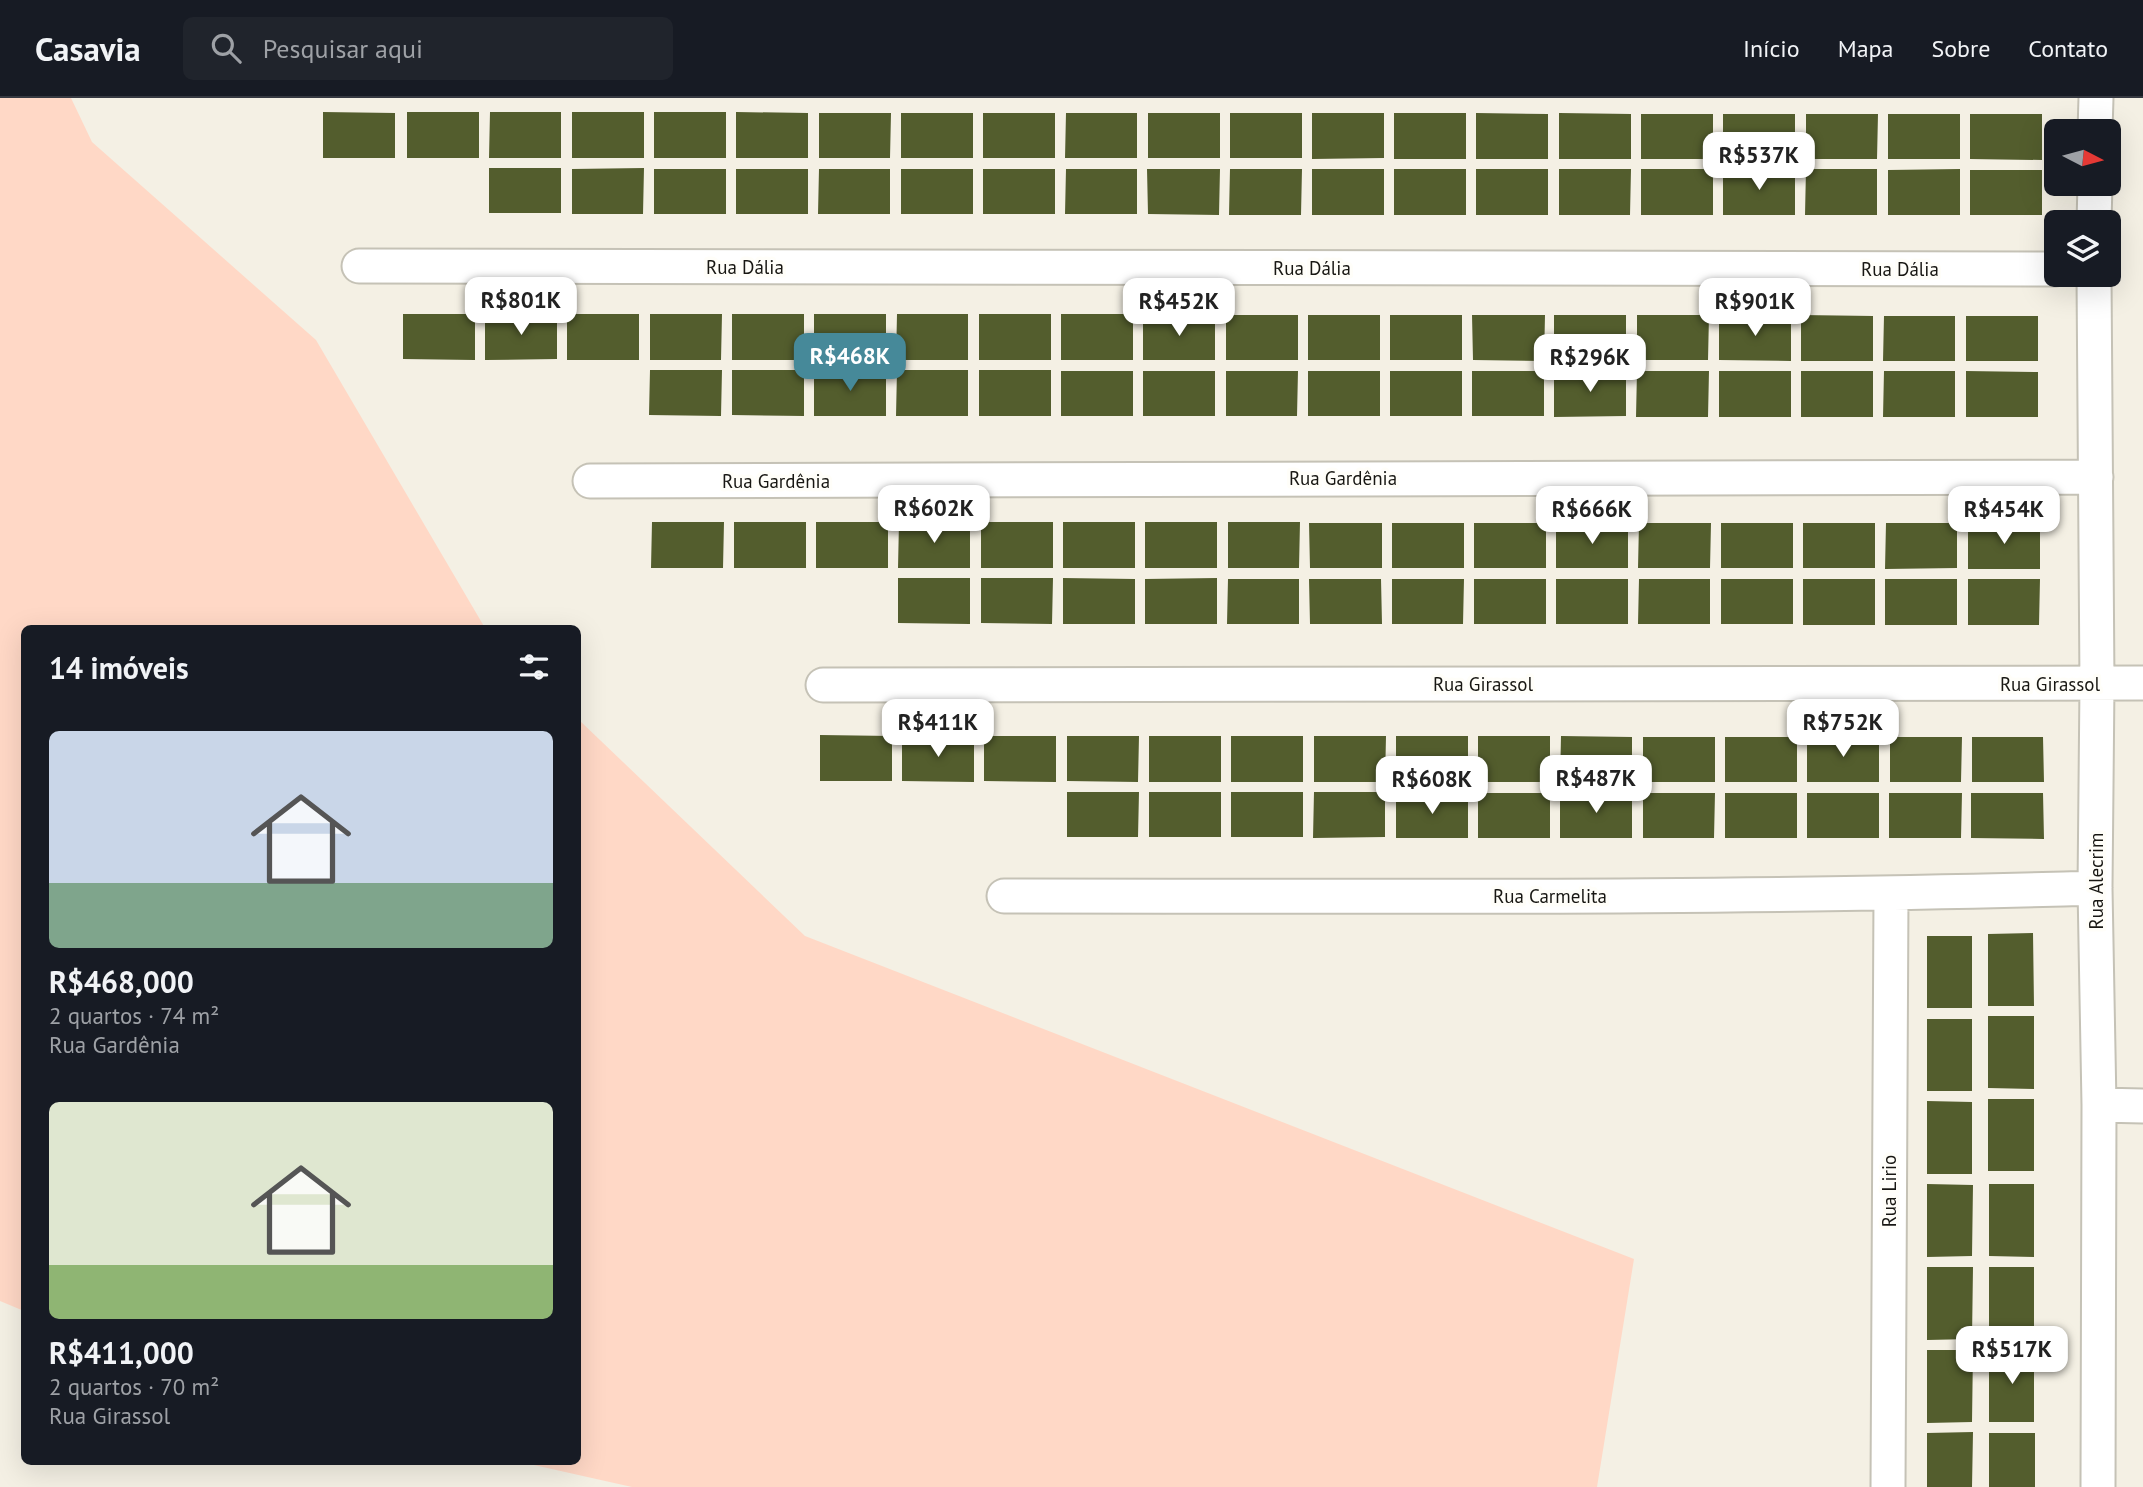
<!DOCTYPE html>
<html lang="pt">
<head>
<meta charset="utf-8">
<style>
	:root { --surface:#171b24; --page:#20242c; --text:#f1f3f6; --muted:#9ea1a6; --line:#363941; --accent:#468999 }
	body { margin:0; font-family:"PT Sans",sans-serif; background:var(--page); color:var(--text); height:100vh; display:flex; flex-direction:column; font-size:26px; white-space:nowrap }
	* { box-sizing:border-box; margin:0 }
	p { font-size:23px; color:var(--muted) }
	.icon { flex:none; width:38px; height:38px; fill:none; stroke:currentColor; stroke-width:2; stroke-linecap:round; stroke-linejoin:round }
	.map { position:relative; flex:1; overflow:hidden }
	.side { position:absolute; left:21px; top:527px; width:560px; height:840px; display:flex; flex-direction:column; background:var(--surface); border-radius:10px; box-shadow:0 7px 28px #0002 }
	.side>* { flex:none }
	.needle { width:46px; rotate:96deg }
	.fabs { position:absolute; left:2044px; top:21px; display:grid; gap:14px }
	.fabs a { display:grid; place-items:center; width:77px; height:77px; border-radius:10px; background:var(--surface); box-shadow:0 7px 28px #0002; font-size:35px }
	.price { position:absolute; translate:-50% -60px; padding:0 16px; border-radius:14px; background:#fff; color:#222; font-size:23px; line-height:46px; filter:drop-shadow(0 2px 4px #0008) }
	.price::after { content:''; position:absolute; left:50%; top:42px; width:21px; height:16px; margin-left:-10px; background:inherit; clip-path:polygon(0 0,100% 0,50% 100%) }
	.price.on { background:var(--accent); color:#fff }
	ul { padding:0; list-style:none }
	li { display:grid; align-content:center; gap:14px; height:371px; padding:0 28px }
	li span { display:grid; place-items:center; height:217px; border-radius:10px; color:#555 }
	li>.icon { margin-inline-start:auto }
	span .icon { width:126px; height:126px; fill:#fffc; stroke-width:1 }
	li b { font-size:30px }
	h2 { display:flex; justify-content:space-between; align-items:center; height:84px; padding:0 28px; font-size:30px }
	header { display:flex; align-items:center; gap:42px; box-sizing:border-box; height:98px; padding:0 35px; background:var(--surface); border-bottom:2px solid var(--line) }
	header strong { font-size:33px }
	nav { display:flex; gap:38px; margin-inline-start:auto; font-size:24px }
	.search { width:490px; height:63px; background:var(--page); display:flex; align-items:center; gap:18px; box-sizing:border-box; padding:0 24px; border-radius:10px; color:var(--muted); font-size:26px }
	.map>svg:first-child { display:block }
	.green { fill:#ffd8c6 }
	.building { fill:#535d2d }
	.lines { fill:none; stroke-linecap:round; stroke-linejoin:round }
	.minor-casing { stroke:#c5c2b6; stroke-width:37 }
	.minor { stroke:#fff; stroke-width:33 }
	.labels { text-anchor:middle; dominant-baseline:central; stroke-width:7; stroke-linejoin:round; paint-order:stroke }
	.street-label { font-size:19px; fill:#181713; stroke:#fffef9 }
</style>
</head>
<body>
<header>
<strong>Casavia</strong>
<div class="search"><svg class="icon" aria-label="search" viewBox="0 0 24 24"><circle cx="10" cy="10" r="6"/><path d="M15 15l6 6"/></svg>Pesquisar aqui</div>
<nav><a>Início</a><a>Mapa</a><a>Sobre</a><a>Contato</a></nav>
</header>
<div class="map">
<svg width="2143" height="1389" viewBox="0 0 2143 1389">
	<rect width="100%" height="100%" fill="#f4f0e4"/>
	<path class="green" d="M0,0H71L92,44L316,242L485,530H24V1213L0,1203Z
		M578,621L805,838L1634,1161L1597,1389H632L516,1363H578Z"/>
	<path class="building" d="M323,14L395,15V60H323Z
		M407,14H479V60H407Z
		M490,14H561V60H489Z
		M572,14H644V60H572Z
		M654,14H726V60H654Z
		M736,14L808,15V60H736Z
		M819,15H891L890,60H819Z
		M901,15H973V60H901Z
		M983,15H1055V60H983Z
		M1066,15H1137V60H1065Z
		M1148,15H1220V60H1148Z
		M1230,15H1302V60H1230Z
		M1312,15H1384V60L1312,61Z
		M1394,15H1466V61H1394Z
		M1476,15L1548,16V61H1476Z
		M1559,15L1631,16V61H1559Z
		M1641,16H1713V61H1641Z
		M1723,16H1795V61H1723Z
		M1806,16H1878L1877,61H1806Z
		M1888,16H1960V61H1888Z
		M1970,16H2042V62L1970,61Z
		M489,70H561V115H489Z
		M644,70L643,116H572V71Z
		M654,71H726V116H654Z
		M736,71H808V116H736Z
		M819,71H890V116H818Z
		M901,71H973V116H901Z
		M983,71H1055V116H983Z
		M1066,71H1137V116H1065Z
		M1147,71H1220L1219,117L1148,116Z
		M1230,71H1302L1301,117H1229Z
		M1312,71H1384V117H1312Z
		M1394,71H1466V117H1394Z
		M1476,71H1548V117H1476Z
		M1559,71H1631L1630,117H1559Z
		M1641,71H1713V117H1641Z
		M1723,71H1795V117H1723Z
		M1806,71H1877V117H1805Z
		M1960,71V117H1888V72Z
		M1970,72H2042V117H1970Z
		M403,216H475V262L403,261Z
		M485,216H557V261L485,262Z
		M567,216H639V262H567Z
		M650,216H722L721,262H650Z
		M732,216H804V262H732Z
		M814,216H886V262H814Z
		M897,216H968V262H896Z
		M979,216H1051V262H979Z
		M1061,216H1133V262H1061Z
		M1143,217H1215V262H1143Z
		M1226,217H1298V262H1226Z
		M1308,217H1380V262H1308Z
		M1390,217H1462V262H1390Z
		M1472,217H1545L1544,263L1473,262Z
		M1554,217H1626V262H1554Z
		M1637,217H1709L1708,262H1637Z
		M1791,217V263L1719,262V218Z
		M1801,217L1873,218V263H1801Z
		M1884,218H1955V263H1883Z
		M1966,218H2038V263H1966Z
		M650,272H722L721,318L649,317Z
		M732,272H804V318L732,317Z
		M814,272H886V318H814Z
		M897,272H968V318H896Z
		M979,272H1051V318H979Z
		M1061,273H1133V318H1061Z
		M1143,273H1215V318H1143Z
		M1226,273H1298L1297,318H1226Z
		M1308,273H1380V318H1308Z
		M1390,273H1462V318H1390Z
		M1472,273H1544V318H1472Z
		M1554,273H1626V318L1554,319Z
		M1637,273H1709L1708,319H1636Z
		M1719,273H1791V319H1719Z
		M1801,273H1873V319H1801Z
		M1884,273H1955V319H1883Z
		M1966,273L2038,274V319H1966Z
		M652,424H724L723,470H651Z
		M734,424H806V470H734Z
		M816,424H888V470H816Z
		M899,424H970V470H898Z
		M981,424H1053V470H981Z
		M1063,424H1135V470H1063Z
		M1145,424H1217V470H1145Z
		M1228,424H1300L1299,470H1228Z
		M1309,425H1382V470H1310Z
		M1392,425H1464V470H1392Z
		M1474,425H1546V470H1474Z
		M1556,425H1628V470H1556Z
		M1639,425H1711L1710,470H1638Z
		M1721,425H1793V470H1721Z
		M1803,425H1875V470H1803Z
		M1886,425H1957V470L1885,471Z
		M2040,425V471H1968V426Z
		M898,480H970V526L898,525Z
		M981,480H1053L1052,526L981,525Z
		M1063,480L1135,481V526H1063Z
		M1217,480V526H1145V481Z
		M1228,481H1299V526H1227Z
		M1309,481H1381L1382,526H1310Z
		M1392,481H1464L1463,526H1392Z
		M1474,481H1546V526H1474Z
		M1556,481H1628V526H1556Z
		M1639,481H1710V526H1638Z
		M1721,481H1793V526H1721Z
		M1803,481H1875V527H1803Z
		M1885,481H1957V527H1885Z
		M1968,481H2040L2039,527H1968Z
		M820,637L892,638V683H820Z
		M902,638H974V684L902,683Z
		M984,638H1056V684L984,683Z
		M1067,638H1139L1138,684L1067,683Z
		M1149,638H1221V684H1149Z
		M1231,638H1303V684H1231Z
		M1314,638H1386L1385,684H1314Z
		M1396,638H1468V684H1396Z
		M1478,638H1550V684H1478Z
		M1561,638L1632,639V684H1560Z
		M1643,639H1715V684H1643Z
		M1725,639H1797V684H1725Z
		M1807,639H1879V684H1807Z
		M1890,639H1962L1961,684H1890Z
		M1972,639H2043L2044,684H1972Z
		M1067,694H1139L1138,739H1067Z
		M1149,694H1221V739H1149Z
		M1231,694H1303V739H1231Z
		M1314,694H1385V739L1313,740Z
		M1396,695H1468V740H1396Z
		M1478,695H1550V740H1478Z
		M1560,695H1632V740H1560Z
		M1643,695H1715L1714,740H1643Z
		M1725,695H1797V740H1725Z
		M1807,695H1879V740H1807Z
		M1889,695H1962L1961,740H1889Z
		M1971,695H2043L2044,741L1971,740Z
		M2033,835L2034,908H1988V836Z
		M1927,838H1972V910H1927Z
		M1988,918H2034V991L1988,990Z
		M1927,921H1972V993H1927Z
		M1988,1001H2034V1073H1988Z
		M1927,1003L1972,1004V1076H1927Z
		M1927,1086L1973,1087L1972,1158L1927,1159Z
		M1989,1086H2034V1159L1989,1158Z
		M1927,1169H1973L1972,1241L1927,1242Z
		M1989,1169H2034V1241H1989Z
		M1927,1252H1973L1972,1324L1927,1325Z
		M1989,1252H2034V1324H1989Z
		M1973,1334L1972,1389H1927V1335Z
		M1989,1335H2035V1389H1989Z"/>
	<g class="lines">
		<g class="minor-casing">
			<path id="minor" d="M2095,33L2096,0
				M2094,124L2095,86
				M359,168L2056,171
				M2094,177L2097,586L2095,790L2099,1007L2098,1389
				M590,383L2096,379
				M823,587L2143,585
				M1004,798C1368,798 1732,801 2095,790
				M2099,1007L2143,1008
				M1888,1389L1891,796"/>
		</g>
		<use href="#minor" class="minor"/>
	</g>
	<g class="labels">
		<g class="street-label">
			<text x="745" y="169">Rua Dália</text>
			<text x="1312" y="170">Rua Dália</text>
			<text x="1900" y="171">Rua Dália</text>
			<text x="1343" y="380">Rua Gardênia</text>
			<text x="776" y="383">Rua Gardênia</text>
			<text x="1483" y="586">Rua Girassol</text>
			<text x="2050" y="586">Rua Girassol</text>
			<text transform="translate(2096 783) rotate(-90)">Rua Alecrim</text>
			<text x="1550" y="798">Rua Carmelita</text>
			<text transform="translate(1889 1093) rotate(-90)">Rua Lirio</text>
		</g>
	</g>
</svg>
<div class="fabs">
<a><svg class="needle" viewBox="-14 -14 28 28"><path d="M0-13l5 13h-10z" fill="#e53935"/><path d="M0 13l5-13h-10z" fill="#9ea1a6"/></svg></a>
<a><svg class="icon" aria-label="layers" viewBox="0 0 24 24"><path d="M12 4l9 5-9 5-9-5zM3 14l9 5 9-5"/></svg></a>
</div>
<b class="price" style="left:1759px;top:94px">R$537K</b>
<b class="price" style="left:521px;top:239px">R$801K</b>
<b class="price" style="left:1179px;top:240px">R$452K</b>
<b class="price" style="left:1755px;top:240px">R$901K</b>
<b class="price on" style="left:850px;top:295px">R$468K</b>
<b class="price" style="left:1590px;top:296px">R$296K</b>
<b class="price" style="left:934px;top:447px">R$602K</b>
<b class="price" style="left:1592px;top:448px">R$666K</b>
<b class="price" style="left:2004px;top:448px">R$454K</b>
<b class="price" style="left:938px;top:661px">R$411K</b>
<b class="price" style="left:1843px;top:661px">R$752K</b>
<b class="price" style="left:1596px;top:717px">R$487K</b>
<b class="price" style="left:1432px;top:718px">R$608K</b>
<b class="price" style="left:2012px;top:1288px">R$517K</b>
<section class="side">
<h2>14 imóveis<svg class="icon" aria-label="filters" viewBox="0 0 24 24"><path d="M4 7h16M4 17h16"/><circle cx="9" cy="7" r="2"/><circle cx="15" cy="17" r="2"/></svg></h2>
<ul>
<li><span style="background:linear-gradient(#c9d6e8 70%,#7fa58c 0)"><svg class="icon" aria-label="home" viewBox="0 0 24 24"><path d="M3 11l9-7 9 7M6 9v11h12V9"/></svg></span><div><b>R$468,000</b><p>2 quartos · 74 m²</p><p>Rua Gardênia</p></div></li>
<li><span style="background:linear-gradient(#dfe7d0 75%,#8fb573 0)"><svg class="icon" aria-label="home" viewBox="0 0 24 24"><path d="M3 11l9-7 9 7M6 9v11h12V9"/></svg></span><div><b>R$411,000</b><p>2 quartos · 70 m²</p><p>Rua Girassol</p></div></li>
</ul>
</section>
</div>
</body>
</html>
